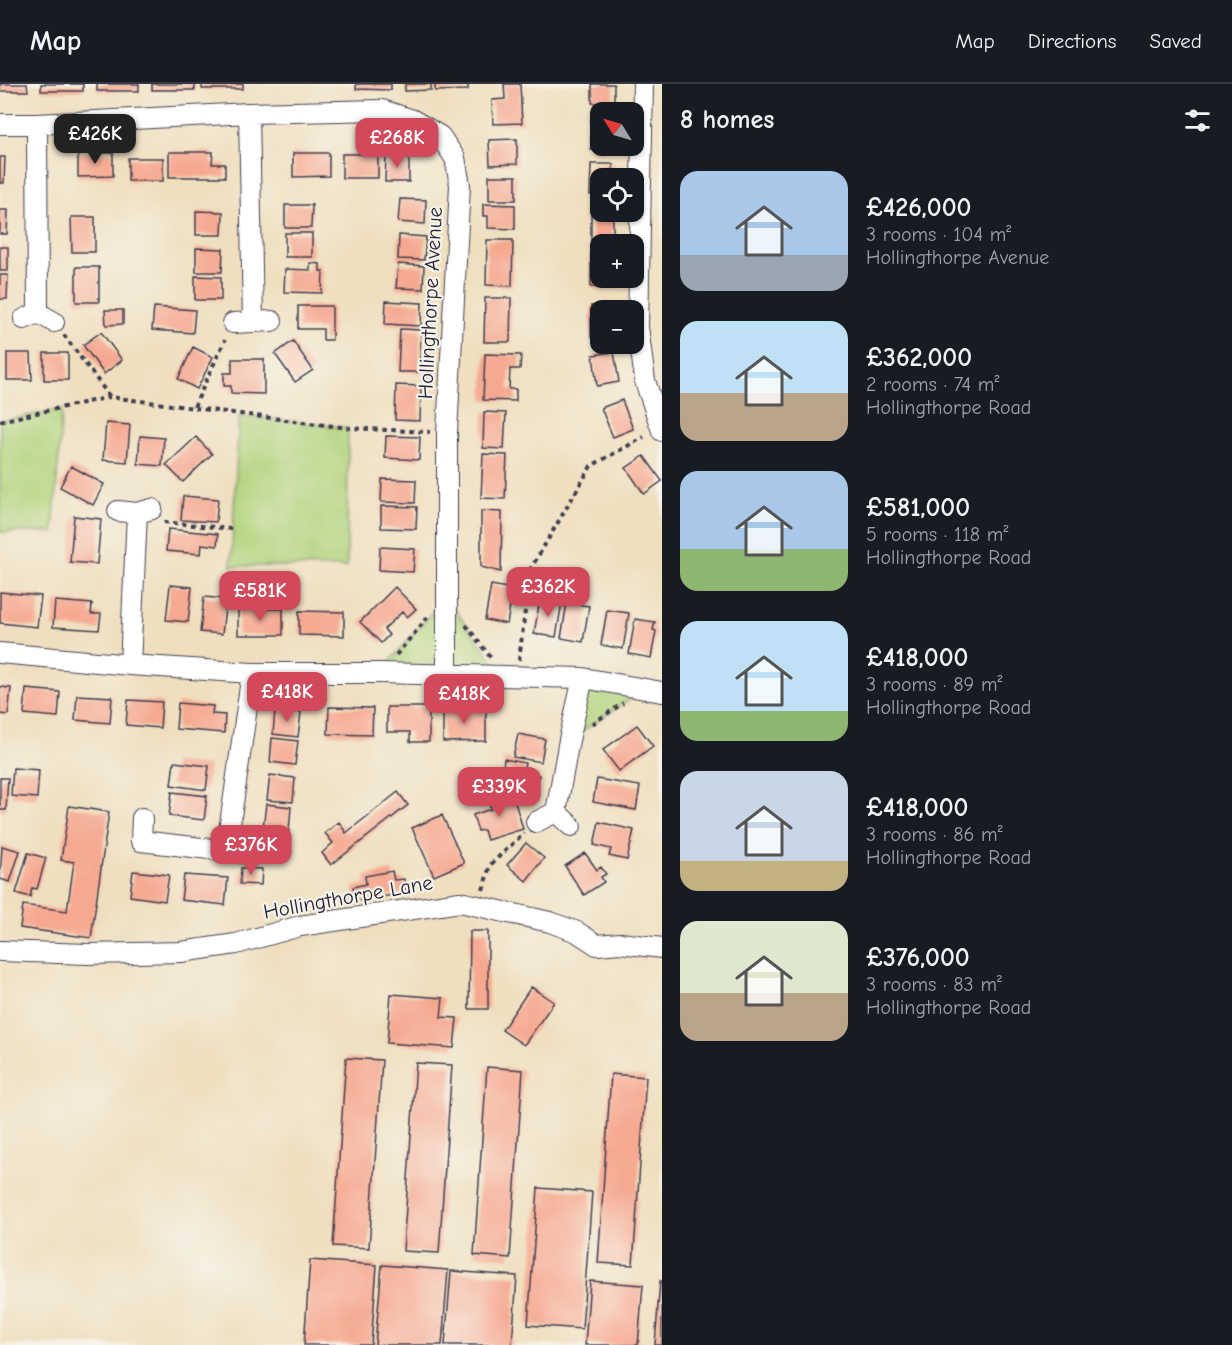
<!DOCTYPE html>
<html lang="en">
<head>
<meta charset="utf-8">
<style>
	:root { --surface:#171b24; --page:#20242c; --text:#f1f3f6; --muted:#9ea1a6; --line:#363941; --accent:#d1495b }
	body { margin:0; font-family:"Comic Neue",sans-serif; background:var(--page); color:var(--text); height:100vh; display:flex; flex-direction:column; font-size:22px; white-space:nowrap }
	* { box-sizing:border-box; margin:0 }
	p { font-size:20px; color:var(--muted) }
	.icon { flex:none; width:33px; height:33px; fill:none; stroke:currentColor; stroke-width:2; stroke-linecap:round; stroke-linejoin:round }
	.map { position:relative; flex:1; overflow:hidden }
	.sheet { display:flex; flex-direction:column; background:var(--surface); width:570px }
	.sheet>* { flex:none }
	.needle { width:39px; rotate:307deg }
	.tools { position:absolute; left:590px; top:18px; display:grid; gap:12px }
	.tools a { display:grid; place-items:center; width:54px; height:54px; border-radius:12px; background:var(--surface); box-shadow:0 2px 4px #0004; font-size:30px }
	.price { position:absolute; translate:-50% -51px; padding:0 14px; border-radius:12px; background:var(--accent); color:#fff; font-size:20px; line-height:39px; filter:drop-shadow(0 2px 3px #0008) }
	.price::after { content:''; position:absolute; left:50%; top:36px; width:18px; height:14px; margin-left:-9px; background:inherit; clip-path:polygon(0 0,100% 0,50% 100%) }
	.price.active { background:#222; color:#fff }
	ul { padding:0; list-style:none }
	li { display:flex; align-items:center; gap:18px; height:150px; padding:0 18px }
	li span { display:grid; place-items:center; flex:none; width:168px; height:120px; border-radius:18px; color:#555 }
	li>.icon { margin-inline-start:auto }
	span .icon { width:72px; height:72px; fill:#fffc; stroke-width:1 }
	li b { font-size:26px }
	h2 { display:flex; justify-content:space-between; align-items:center; height:72px; padding:0 18px; font-size:26px }
	header { display:flex; align-items:center; gap:36px; box-sizing:border-box; height:84px; padding:0 30px; background:var(--surface); border-bottom:2px solid var(--line) }
	header strong { font-size:28px }
	nav { display:flex; gap:33px; margin-inline-start:auto; font-size:21px }
	main { display:flex; flex:1; min-height:0 }
	.map>svg:first-child { display:block }
	.green { fill:#b0d37c; stroke:#697a5c; stroke-width:1.5 }
	.building { fill:#f6a890 }
	.lines { fill:none; stroke-linecap:round; stroke-linejoin:round }
	.minor-casing { stroke:#413e4f; stroke-width:22 }
	.path { stroke:#413e4f; stroke-width:4; stroke-dasharray:4.5 4.5; stroke-linecap:butt }
	.minor { stroke:#fff; stroke-width:20 }
	.labels { text-anchor:middle; dominant-baseline:central; stroke-width:4.5; stroke-linejoin:round; paint-order:stroke }
	.street-label { font-size:21px; fill:#22223b; stroke:#f7f3e8 }
</style>
</head>
<body>
<header>
<strong>Map</strong>
<nav><a>Map</a><a>Directions</a><a>Saved</a></nav>
</header>
<main>
<div class="map">
<svg width="662" height="1261" viewBox="0 0 662 1261">
	<rect width="100%" height="100%" fill="#f7f3e8"/>
	<filter id="ink" filterUnits="userSpaceOnUse"><feTurbulence type="fractalNoise" baseFrequency=".0167" numOctaves="2"/><feDisplacementMap in="SourceGraphic" scale="12" xChannelSelector="R" yChannelSelector="G"/><feConvolveMatrix kernelMatrix="1 2 1 2 8 2 1 2 1" color-interpolation-filters="sRGB"/></filter>
	<filter id="wash" filterUnits="userSpaceOnUse"><feTurbulence type="fractalNoise" baseFrequency=".008" numOctaves="4" result="noise"/><feDisplacementMap in="SourceGraphic" scale="24" xChannelSelector="R" yChannelSelector="G"/><feGaussianBlur stdDeviation="1.35" result="paint"/><feColorMatrix in="noise" values="0 0 0 0 0 0 0 0 0 0 0 0 0 0 0 0 0 1.4 0 .05"/><feComposite in="paint" operator="in"/></filter>
	<g filter="url(#wash)">
		<rect width="100%" height="100%" fill="#efdfbf"/>
		<path class="green" d="M62,325L53,448H0V337Z
			M239,331L348,344L347,483L231,482Z
			M445,513L504,591L380,589Z
			M583,594L645,605L569,656Z"/>
		<g id="blocks">
			<path class="building" d="M0,0H27L28,7H0Z
				M41,0H83V7H41Z
				M97,0H139V7H97Z
				M152,0H195V6H152Z
				M202,0H243V5H202Z
				M356,0H391V6L356,5Z
				M405,0H431V6L405,7Z
				M435,0H468V6L435,7Z
				M504,0H520L522,39L493,40L492,16L505,15Z
				M592,0H614V19H592Z
				M591,35H600V62H613V66H591Z
				M517,55V80L490,81L489,56Z
				M169,68H213L212,80H225V93H169Z
				M78,69H113V92L78,93Z
				M293,69H329V92L293,93Z
				M342,70H378V94H342Z
				M386,71L409,72V98H385Z
				M0,73H5L4,99H0Z
				M128,74H163V97H128Z
				M591,80H613V94H600V111H590Z
				M489,92H516V116H489Z
				M400,115L426,116L425,140L398,138Z
				M483,120L515,121V145L488,144V132H483Z
				M285,121H312L311,144H285Z
				M0,126H8L7,150H0Z
				M591,126L613,128V157H591Z
				M196,127L223,128L222,151H196Z
				M71,133H95V168H72Z
				M285,149H312V173H285Z
				M399,151L426,153L424,176L398,175Z
				M487,156H513L512,202L486,201Z
				M0,163H8V187H0Z
				M196,164L223,165L222,188H196Z
				M591,172H600V194H613V204L591,203Z
				M310,179L320,180V187H323L322,209L284,208L285,185L310,186Z
				M398,180L424,182L423,205L396,204Z
				M76,183H99V218H76Z
				M0,191H8L7,215H0Z
				M195,192L221,193V216H195Z
				M485,214H511L510,258H484Z
				M386,217L422,219L421,242L385,240Z
				M613,221V226H600V253H591V222Z
				M298,222H332V256H323V245H298Z
				M154,223L195,226L193,249L152,246Z
				M105,226H123V240L106,241Z
				M400,245L421,246L419,288H398Z
				M101,248L122,276L104,290L83,261Z
				M293,257L313,286L295,298L275,270Z
				M193,263L213,273L197,305L178,295Z
				M614,268L619,298L597,302L593,271Z
				M7,269H31L32,296H7Z
				M44,269H68V296H44Z
				M485,270L521,271L520,285H510L509,305H516V317L483,316Z
				M232,275H264V310L231,309V302H224V289H232Z
				M396,301L421,302L420,337L395,336Z
				M622,316L633,345L613,353L601,324Z
				M484,328L506,329L504,365L483,364Z
				M106,339L130,341L127,378L103,376Z
				M140,352L164,354L162,382L138,380Z
				M386,352L420,353L419,376L385,374Z
				M196,353L212,370L183,398L166,381Z
				M483,370L507,371L505,415L481,414Z
				M644,372L662,397L644,410L626,384Z
				M71,382L104,400L93,421L60,403Z
				M382,395L416,396L415,419L381,418Z
				M183,412L218,415L216,438L181,436Z
				M381,422L417,423L416,445L381,444Z
				M481,427L502,428L501,488L481,483Z
				M74,432L101,435L97,480L70,478Z
				M168,445L218,450L217,462L202,460L201,470L166,467Z
				M380,463L415,465L413,488L379,486Z
				M170,501L192,503L188,538L166,536Z
				M491,501L513,505L507,540L485,536Z
				M395,503L416,525L407,533L402,528L384,545L389,551L381,559L360,538Z
				M0,508L41,512L37,543L0,539Z
				M204,513L226,515L222,550L200,548Z
				M540,515L562,518L556,553L534,550Z
				M55,517L92,520L91,530H101L99,546L53,543Z
				M567,519L589,522L583,558L561,554Z
				M238,524L283,525V551H238Z
				M607,526L629,529L623,565L601,561Z
				M299,527L344,528V552L299,551Z
				M635,535L655,538L653,546L656,547L651,574L629,570Z
				M0,603L11,604L8,631L0,630Z
				M26,605L60,608L58,633L24,630Z
				M77,611L112,613L110,639L75,636Z
				M128,616L162,618L160,644L126,641Z
				M178,619L213,622L212,630L225,631L224,649L176,645Z
				M329,623L373,624L372,651L328,650Z
				M387,623H429V658H410V648H387Z
				M443,624H486V657L443,658Z
				M275,626L301,628L298,653L273,650Z
				M637,641L653,662L619,687L603,666Z
				M518,650L545,655L541,678L513,673Z
				M272,654L298,657L295,681L270,678Z
				M504,675L525,679L523,688L539,691L534,715L507,709L512,686L503,684Z
				M174,678L209,682L206,706L171,701Z
				M13,684L39,686L37,714L11,712Z
				M270,691L295,694L293,718L267,716Z
				M0,694H8L6,726H0Z
				M597,695L640,702L636,726L593,718Z
				M172,708L207,712L204,736L169,732Z
				M398,708L408,721L331,781L322,769L333,759L325,749L339,738L346,749Z
				M487,710L514,715L523,745L487,756L484,746L478,747L473,731L491,725Z
				M266,720L291,723L289,747L263,744Z
				M69,722L109,728L91,854L20,844L23,821L67,827L74,778L61,776Z
				M442,731L464,779L434,792L412,744Z
				M599,738L634,746L627,776L609,772L611,765L594,761Z
				M526,759L544,774L526,797L507,781Z
				M2,762L20,767L10,798L0,795Z
				M28,769L46,774L37,805L32,804L30,813L16,809Z
				M585,769L597,786L601,783L606,790L601,793L604,798L584,811L565,782Z
				M241,784L262,785L261,801L240,800Z
				M133,787L169,791L165,817L130,812Z
				M392,787L394,796L404,795L406,809L356,817L353,803L366,800L365,792Z
				M184,791L228,794L225,821L181,816Z
				M470,847H488V925H469Z
				M531,903L554,918L524,961L502,946Z
				M391,910L443,914L441,933L457,934L454,964L387,959Z
				M346,974L382,976L369,1164L333,1162Z
				M416,979L452,981L439,1169L403,1167Z
				M487,983L523,986L510,1174L474,1171Z
				M611,990L646,993L633,1181L598,1179Z
				M538,1104L592,1108L582,1245L528,1241Z
				M310,1176L377,1181L371,1261H304Z
				M382,1181L448,1186L442,1261H375Z
				M451,1187L517,1192L512,1261H445Z
				M590,1197L643,1201L638,1261H585Z
				M660,1197H662V1261H655Z"/>
		</g>
	</g>
	<g filter="url(#ink)">
		<use href="#blocks" fill-opacity="0" stroke="#413e4f" stroke-width="1.5"/>
		<g class="lines">
			<g class="minor-casing">
				<path id="minor" d="M643,0L638,243L645,297L662,347
					M249,29L253,238
					M0,40H37L249,29L382,26L413,36L440,52L455,74L460,101L447,349V590
					M37,40L38,229
					M24,235L38,229L54,238
					M233,239L272,237
					M118,427L137,429L152,425
					M0,569L130,581L252,589H380L583,594L662,608
					M130,581L137,429
					M556,728L569,656L583,594
					M142,734L141,757L253,770
					M536,738L556,728L571,742
					M226,767L252,589
					M0,867L88,870L181,868L236,860L300,842L460,818L550,838L577,848L597,861L620,859L662,864"/>
			</g>
			<path class="path" d="M64,251L110,313
				M194,323L225,256
				M0,337L110,313L348,344L430,348
				M164,438L232,445
				M466,541L491,574
				M396,571L428,533
				M519,576L530,486L591,382L644,353
				M592,640L623,619
				M483,806L490,781L524,749"/>
			<use href="#minor" class="minor"/>
		</g>
	</g>
	<g class="labels">
		<g class="street-label">
			<text transform="translate(430 219) rotate(-87)">Hollingthorpe Avenue</text>
			<text transform="translate(348 813) rotate(-10)">Hollingthorpe Lane</text>
		</g>
	</g>
</svg>
<div class="tools">
<a><svg class="needle" viewBox="-14 -14 28 28"><path d="M0-13l5 13h-10z" fill="#e53935"/><path d="M0 13l5-13h-10z" fill="#9ea1a6"/></svg></a>
<a><svg class="icon" aria-label="locate" viewBox="0 0 24 24"><circle cx="12" cy="12" r="6"/><path d="M12 2v4M12 18v4M2 12h4M18 12h4"/></svg></a>
<a>+</a>
<a>−</a>
</div>
<b class="price active" style="left:95px;top:81px">£426K</b>
<b class="price" style="left:397px;top:85px">£268K</b>
<b class="price" style="left:548px;top:534px">£362K</b>
<b class="price" style="left:260px;top:538px">£581K</b>
<b class="price" style="left:287px;top:639px">£418K</b>
<b class="price" style="left:464px;top:641px">£418K</b>
<b class="price" style="left:499px;top:734px">£339K</b>
<b class="price" style="left:251px;top:792px">£376K</b>
</div>
<section class="sheet">
<h2>8 homes<svg class="icon" aria-label="filters" viewBox="0 0 24 24"><path d="M4 7h16M4 17h16"/><circle cx="9" cy="7" r="2"/><circle cx="15" cy="17" r="2"/></svg></h2>
<ul>
<li><span style="background:linear-gradient(#a9c7e8 70%,#9aa5b1 0)"><svg class="icon" aria-label="home" viewBox="0 0 24 24"><path d="M3 11l9-7 9 7M6 9v11h12V9"/></svg></span><div><b>£426,000</b><p>3 rooms · 104 m²</p><p>Hollingthorpe Avenue</p></div></li>
<li><span style="background:linear-gradient(#bfe0f5 60%,#b9a48a 0)"><svg class="icon" aria-label="home" viewBox="0 0 24 24"><path d="M3 11l9-7 9 7M6 9v11h12V9"/></svg></span><div><b>£362,000</b><p>2 rooms · 74 m²</p><p>Hollingthorpe Road</p></div></li>
<li><span style="background:linear-gradient(#a9c7e8 65%,#8fb573 0)"><svg class="icon" aria-label="home" viewBox="0 0 24 24"><path d="M3 11l9-7 9 7M6 9v11h12V9"/></svg></span><div><b>£581,000</b><p>5 rooms · 118 m²</p><p>Hollingthorpe Road</p></div></li>
<li><span style="background:linear-gradient(#bfe0f5 75%,#8fb573 0)"><svg class="icon" aria-label="home" viewBox="0 0 24 24"><path d="M3 11l9-7 9 7M6 9v11h12V9"/></svg></span><div><b>£418,000</b><p>3 rooms · 89 m²</p><p>Hollingthorpe Road</p></div></li>
<li><span style="background:linear-gradient(#c9d6e8 75%,#c2b280 0)"><svg class="icon" aria-label="home" viewBox="0 0 24 24"><path d="M3 11l9-7 9 7M6 9v11h12V9"/></svg></span><div><b>£418,000</b><p>3 rooms · 86 m²</p><p>Hollingthorpe Road</p></div></li>
<li><span style="background:linear-gradient(#dfe7d0 60%,#b9a48a 0)"><svg class="icon" aria-label="home" viewBox="0 0 24 24"><path d="M3 11l9-7 9 7M6 9v11h12V9"/></svg></span><div><b>£376,000</b><p>3 rooms · 83 m²</p><p>Hollingthorpe Road</p></div></li>
</ul>
</section>
</main>
</body>
</html>
